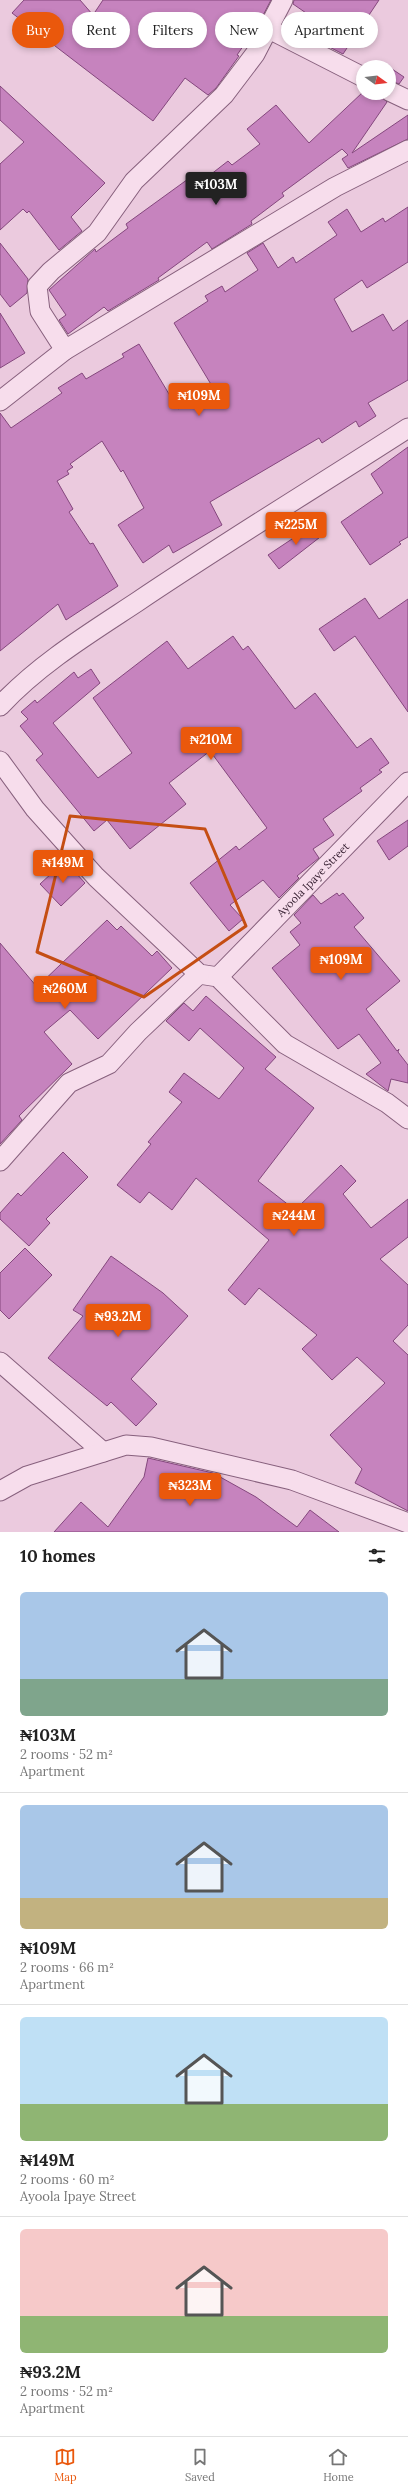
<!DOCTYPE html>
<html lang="en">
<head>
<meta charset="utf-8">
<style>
	:root { --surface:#fff; --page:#f2f2f2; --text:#222; --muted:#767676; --line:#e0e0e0; --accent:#ea580c }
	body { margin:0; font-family:Lora,serif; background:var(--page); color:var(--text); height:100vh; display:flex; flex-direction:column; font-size:15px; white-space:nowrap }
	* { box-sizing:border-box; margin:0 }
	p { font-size:13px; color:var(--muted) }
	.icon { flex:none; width:22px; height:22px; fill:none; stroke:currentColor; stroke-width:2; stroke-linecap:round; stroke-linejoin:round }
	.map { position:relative; height:1532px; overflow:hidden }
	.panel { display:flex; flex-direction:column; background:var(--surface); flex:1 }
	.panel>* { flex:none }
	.hud { position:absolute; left:12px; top:12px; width:384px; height:36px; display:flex; gap:8px }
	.needle { width:26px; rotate:105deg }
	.tools { position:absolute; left:356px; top:60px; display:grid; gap:8px }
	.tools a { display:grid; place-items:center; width:40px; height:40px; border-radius:50%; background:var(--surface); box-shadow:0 2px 6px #0003; font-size:20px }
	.price { position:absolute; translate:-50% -34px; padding:0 9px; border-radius:4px; background:var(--accent); color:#fff; font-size:13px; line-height:26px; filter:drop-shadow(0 1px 2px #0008) }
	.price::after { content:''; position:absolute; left:50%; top:24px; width:12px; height:9px; margin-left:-6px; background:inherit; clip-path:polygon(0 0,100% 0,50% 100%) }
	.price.on { background:#222; color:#fff }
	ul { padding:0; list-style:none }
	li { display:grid; align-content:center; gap:8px; height:212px; padding:0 20px }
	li+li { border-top:1px solid var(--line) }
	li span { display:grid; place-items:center; height:124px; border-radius:6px; color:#555 }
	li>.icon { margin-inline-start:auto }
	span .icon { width:72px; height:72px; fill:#fffc; stroke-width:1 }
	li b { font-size:17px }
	h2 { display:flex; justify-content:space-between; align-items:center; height:48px; padding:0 20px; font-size:17px }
	.chip { padding:0 14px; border-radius:18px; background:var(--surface); box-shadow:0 2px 6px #0003; font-size:14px; line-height:36px }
	.chip.on { background:var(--accent); color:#fff }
	.menu { display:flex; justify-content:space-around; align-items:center; height:56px; border-top:1px solid var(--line); background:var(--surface); font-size:11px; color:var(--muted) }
	.menu a { display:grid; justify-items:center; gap:2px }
	.menu .on { color:var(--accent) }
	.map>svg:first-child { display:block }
	.building { fill:#c683be; stroke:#84477d }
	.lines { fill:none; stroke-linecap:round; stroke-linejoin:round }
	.street-casing { stroke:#87607d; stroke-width:21 }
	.street { stroke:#f7ddec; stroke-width:19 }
	.marked { fill:none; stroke:#c54e14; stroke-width:3; stroke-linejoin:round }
	.labels { text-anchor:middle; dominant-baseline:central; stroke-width:3; stroke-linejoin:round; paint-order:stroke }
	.street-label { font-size:11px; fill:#392234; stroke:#f3d9e8 }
</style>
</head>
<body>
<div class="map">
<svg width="408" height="1532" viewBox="0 0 408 1532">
	<rect width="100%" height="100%" fill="#ebcade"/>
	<path class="building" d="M24,0H80L93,15L103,0H271L259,23L237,55L239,56L216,88L208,95L185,78L153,121L12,13Z
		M294,0H379L343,54L298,31L309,15L293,4Z
		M389,67L404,77L399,84L389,80Z
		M0,86L105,183L71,217L82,231L59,250L29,211L27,213L23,209L0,230V164L24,142L0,120Z
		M363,92L378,93L387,102L352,153L408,115V139L348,168L342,159L348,155L342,149L282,193L284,196L251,221L252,224L212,249L207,242L158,278L159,280L108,311L104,307L68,334L59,320L66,315L49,290L95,249L96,252L128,228L126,224L195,174L201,182L228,161L232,165L260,144L247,129L276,105L309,143Z
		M408,207V262L367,288L362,280L334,299L352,332L383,314L393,331L408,320V380L368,403L376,416L359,427L356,421L322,443L319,438L210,502L222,525L173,553L169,545L143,563L118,525L144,508L123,470L121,472L102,441L70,464L73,467L67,471L69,474L57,481L73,509L69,512L90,544L93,543L118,586L66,620L58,604L0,651V413L11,428L62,393L58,388L82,373L86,379L124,357L122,354L139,344L178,409L212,386L174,323L208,301L205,296L222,286L225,292L258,270L247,253L263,243L278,268L293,257L296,263L337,235L328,222L347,209L361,232L383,218L385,222Z
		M0,243L28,279L27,293L10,307L0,294Z
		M0,313L25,353L0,368Z
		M408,447V537L399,542L401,544L370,565L341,522L383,493L371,474Z
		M316,523L324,534L279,569L268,555Z
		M365,598L379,619L408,599V712L355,636L334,651L319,629Z
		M233,636L243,650L248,646L295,709L315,693L357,748L371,738L389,763L379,770L382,772L360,788L362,791L323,819L334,835L313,849L319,858L297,876L299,878L279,898L263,880L230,905L243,919L229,931L190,883L236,846L239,850L267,828L210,751L169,783L186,804L130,849L107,820L94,831L36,760L43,754L20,726L28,719L21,712L35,700L37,703L74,672L78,678L91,669L100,683L53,723L98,778L132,753L93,698L167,641L188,669Z
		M408,820V846L389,860L377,841Z
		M65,861L85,883L61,906L40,884Z
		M337,893L339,896L343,893L364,918L354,927L400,981L366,1009L397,1051L399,1049L398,1052L408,1065V1083L391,1079L388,1091L366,1074L381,1063L359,1034L338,1049L272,968L300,945L290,932L301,923L294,915L313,895L321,904Z
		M107,920L117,930L121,926L152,956L157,951L172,968L98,1039L70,1010L44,1032L72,1064L19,1116L22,1120L0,1144V943L37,987Z
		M206,996L276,1057L265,1069L314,1108L258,1181L295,1210L341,1165L356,1181L343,1194L371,1228L408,1199V1237L380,1259L408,1285V1325L393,1341L408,1355V1511L355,1483L362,1469L330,1435L385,1383L357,1357L332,1380L302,1349L317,1335L259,1288L245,1305L228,1290L269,1240L196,1178L172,1210L149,1192L140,1203L117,1185L151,1144L148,1142L182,1102L169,1092L184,1073L219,1099L244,1068L200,1028L189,1041L166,1021L184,1003L193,1011Z
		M63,1152L88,1177L46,1219L50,1223L29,1246L0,1219V1213L18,1193L21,1196Z
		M25,1248L52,1275L9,1319L0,1310V1273Z
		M111,1256L163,1293L188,1316L131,1379L157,1404L136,1426L111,1402L107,1406L48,1358L83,1316L73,1310Z
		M148,1458L213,1473L256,1497L297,1527L310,1510L339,1532H54L81,1502L108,1527L144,1477Z"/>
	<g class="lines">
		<g class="street-casing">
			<g id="street">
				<path d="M269,29L363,77"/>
				<path d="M389,91L408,100"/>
				<path d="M65,350L40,311L37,286L51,271L97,233L134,181L224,95L255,54L283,0"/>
				<path d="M0,401L65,350L335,187L408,150"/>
				<path d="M0,706C39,664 90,633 137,602C226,542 318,486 408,428"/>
				<path d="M0,761L35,809L96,877L199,974L218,977L285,1044L387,1103L408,1119"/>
				<path id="s1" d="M218,977L408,782"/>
				<path d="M0,1161L69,1083L109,1064L138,1032L199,974"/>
				<path d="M0,1362L103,1452"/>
				<path d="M0,1491L27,1476L126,1445L151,1447L292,1480L408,1523"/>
			</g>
		</g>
		<use href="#street" class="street"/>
	</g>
	<path class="marked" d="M70,816L205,829L246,926L144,997L37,952Z"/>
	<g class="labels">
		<g class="street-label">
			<text stroke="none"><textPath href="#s1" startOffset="136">Ayoola Ipaye Street</textPath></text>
		</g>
	</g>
</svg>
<div class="tools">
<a><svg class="needle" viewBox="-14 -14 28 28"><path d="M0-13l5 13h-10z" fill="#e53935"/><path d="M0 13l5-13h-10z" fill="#767676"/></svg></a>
</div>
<b class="price on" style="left:216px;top:206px">₦103M</b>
<b class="price" style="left:199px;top:417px">₦109M</b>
<b class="price" style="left:296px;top:546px">₦225M</b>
<b class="price" style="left:211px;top:761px">₦210M</b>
<b class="price" style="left:63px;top:884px">₦149M</b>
<b class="price" style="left:341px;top:981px">₦109M</b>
<b class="price" style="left:65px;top:1010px">₦260M</b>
<b class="price" style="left:294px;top:1237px">₦244M</b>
<b class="price" style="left:118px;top:1338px">₦93.2M</b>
<b class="price" style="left:190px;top:1507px">₦323M</b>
<div class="hud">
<a class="chip on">Buy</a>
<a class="chip">Rent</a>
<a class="chip">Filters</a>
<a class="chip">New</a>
<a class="chip">Apartment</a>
</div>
</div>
<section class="panel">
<h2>10 homes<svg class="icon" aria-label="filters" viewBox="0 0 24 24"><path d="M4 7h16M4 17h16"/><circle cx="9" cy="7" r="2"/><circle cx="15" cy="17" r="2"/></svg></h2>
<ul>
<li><span style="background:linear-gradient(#a9c7e8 70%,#7fa58c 0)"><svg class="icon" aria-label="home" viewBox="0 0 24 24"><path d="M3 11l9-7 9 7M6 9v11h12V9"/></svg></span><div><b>₦103M</b><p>2 rooms · 52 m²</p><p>Apartment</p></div></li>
<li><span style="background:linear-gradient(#a9c7e8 75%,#c2b280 0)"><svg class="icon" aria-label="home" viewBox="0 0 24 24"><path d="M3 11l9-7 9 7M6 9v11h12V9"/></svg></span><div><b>₦109M</b><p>2 rooms · 66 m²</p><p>Apartment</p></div></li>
<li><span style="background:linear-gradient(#bfe0f5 70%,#8fb573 0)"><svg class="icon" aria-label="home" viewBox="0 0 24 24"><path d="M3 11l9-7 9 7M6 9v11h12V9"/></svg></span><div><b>₦149M</b><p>2 rooms · 60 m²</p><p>Ayoola Ipaye Street</p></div></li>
<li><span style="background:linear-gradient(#f6c9c9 70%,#8fb573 0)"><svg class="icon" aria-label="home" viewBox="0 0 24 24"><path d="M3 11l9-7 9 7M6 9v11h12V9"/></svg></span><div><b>₦93.2M</b><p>2 rooms · 52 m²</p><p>Apartment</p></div></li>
</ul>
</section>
<nav class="menu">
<a class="on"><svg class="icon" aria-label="map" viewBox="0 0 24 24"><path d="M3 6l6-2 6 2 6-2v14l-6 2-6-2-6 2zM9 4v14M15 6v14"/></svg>Map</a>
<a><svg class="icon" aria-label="saved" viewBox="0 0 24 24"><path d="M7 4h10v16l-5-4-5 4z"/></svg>Saved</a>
<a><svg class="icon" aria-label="home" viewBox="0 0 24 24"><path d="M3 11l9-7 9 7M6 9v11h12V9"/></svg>Home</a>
</nav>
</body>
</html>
